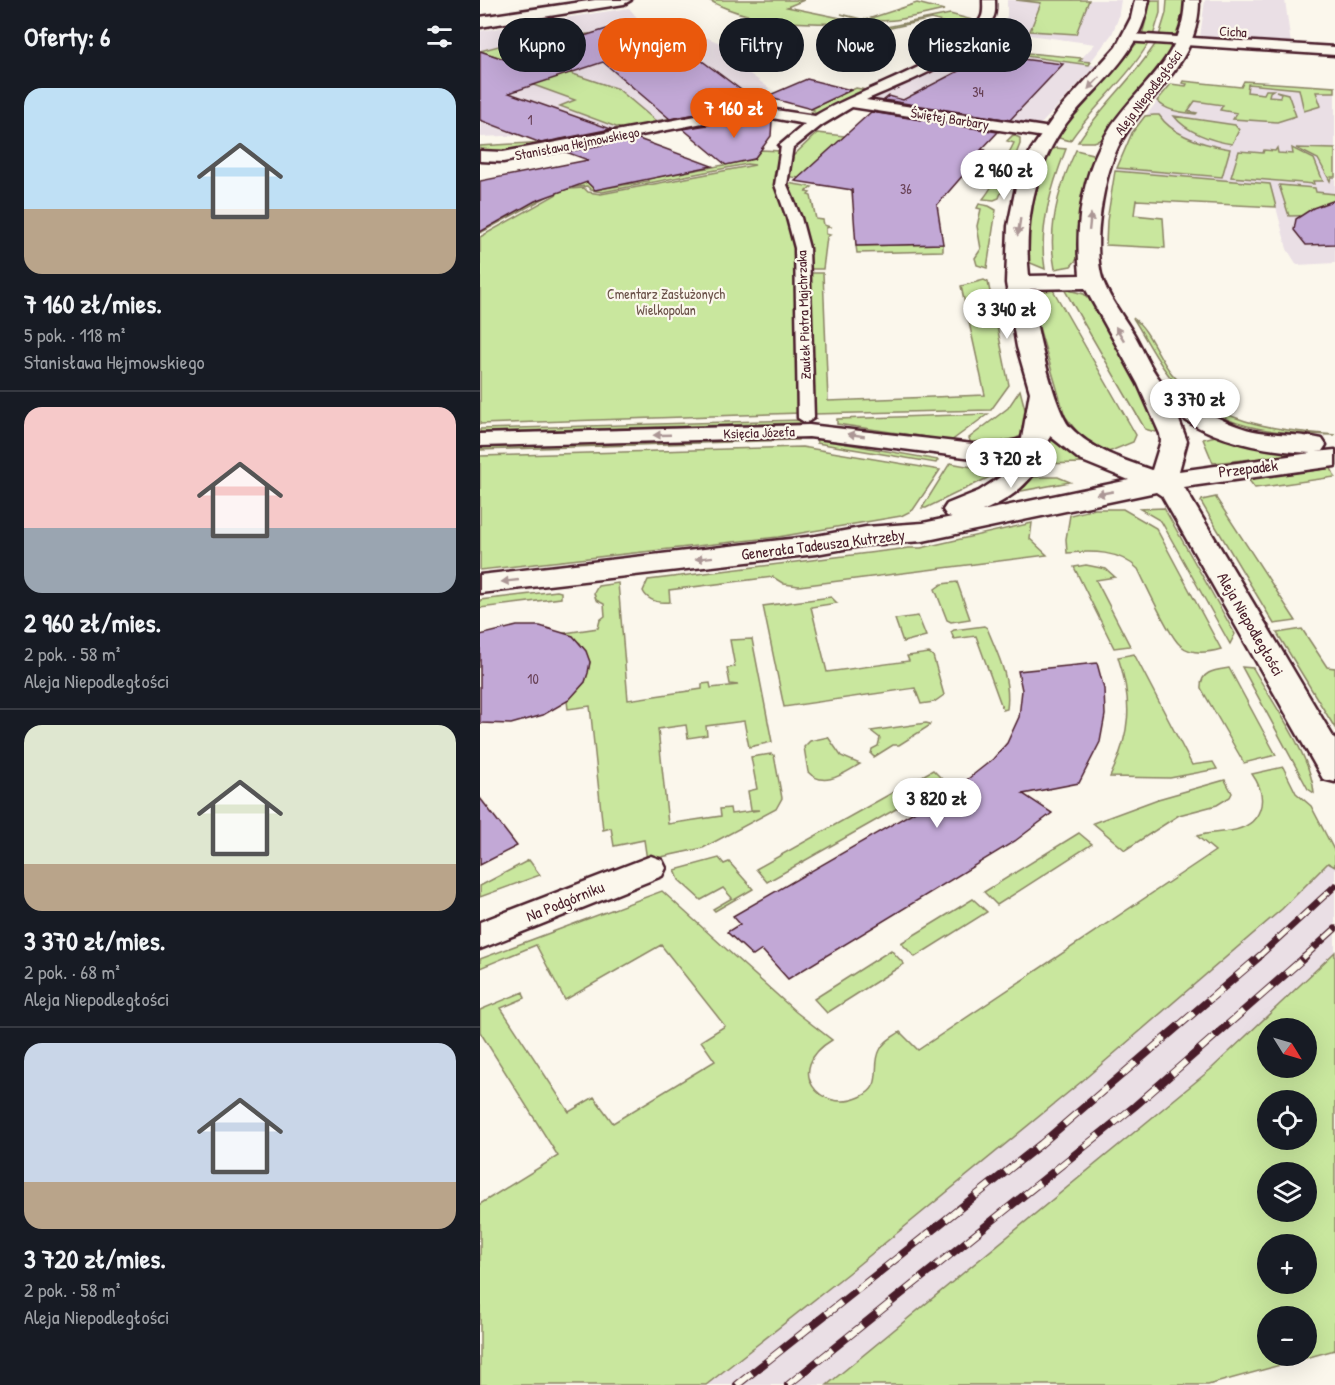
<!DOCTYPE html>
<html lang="pl">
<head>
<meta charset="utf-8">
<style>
	:root { --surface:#171b24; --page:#242831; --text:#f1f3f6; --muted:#9ea1a6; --line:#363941; --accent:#ea580c }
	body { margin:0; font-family:"Patrick Hand",sans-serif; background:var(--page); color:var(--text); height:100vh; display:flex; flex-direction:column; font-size:22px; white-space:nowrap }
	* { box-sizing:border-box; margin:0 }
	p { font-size:20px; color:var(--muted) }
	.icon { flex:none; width:33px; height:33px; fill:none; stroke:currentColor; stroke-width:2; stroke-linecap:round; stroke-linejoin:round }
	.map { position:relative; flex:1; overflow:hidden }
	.panel { display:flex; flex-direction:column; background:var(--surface); width:480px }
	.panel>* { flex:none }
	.hud { position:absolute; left:18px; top:18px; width:570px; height:54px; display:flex; gap:12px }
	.needle { width:39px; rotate:127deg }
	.buttons { position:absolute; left:777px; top:1018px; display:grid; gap:12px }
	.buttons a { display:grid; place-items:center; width:60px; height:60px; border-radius:50%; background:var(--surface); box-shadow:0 6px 24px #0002; font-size:30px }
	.price { position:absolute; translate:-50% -51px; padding:0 14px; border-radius:21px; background:#fff; color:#222; font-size:20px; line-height:39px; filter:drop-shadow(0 2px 3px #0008) }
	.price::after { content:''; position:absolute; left:50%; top:36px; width:18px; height:14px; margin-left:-9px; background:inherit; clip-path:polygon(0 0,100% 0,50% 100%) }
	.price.selected { background:var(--accent); color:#fff }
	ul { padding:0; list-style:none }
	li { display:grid; align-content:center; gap:12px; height:318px; padding:0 24px }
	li+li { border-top:2px solid var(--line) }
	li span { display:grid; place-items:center; height:186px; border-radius:18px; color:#555 }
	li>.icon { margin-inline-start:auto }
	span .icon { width:108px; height:108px; fill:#fffc; stroke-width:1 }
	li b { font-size:26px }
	h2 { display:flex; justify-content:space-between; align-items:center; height:72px; padding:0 24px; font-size:26px }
	.pill { padding:0 21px; border-radius:27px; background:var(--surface); box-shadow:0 6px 24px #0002; font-size:21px; line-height:54px }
	.pill.selected { background:var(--accent); color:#fff }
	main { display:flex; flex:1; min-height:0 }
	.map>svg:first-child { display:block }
	.built { fill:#eadfe5 }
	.green { fill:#c9e79e; stroke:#8a8364; stroke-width:1.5; fill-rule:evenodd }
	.building { fill:#c2a8d6; stroke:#4a1f2b; stroke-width:1.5 }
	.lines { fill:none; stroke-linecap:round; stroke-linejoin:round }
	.pedestrian-casing { stroke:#4a1f2b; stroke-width:5 }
	.minor-casing { stroke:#4a1f2b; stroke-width:5 }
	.tertiary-casing { stroke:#4a1f2b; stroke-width:5 }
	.pedestrian { fill:#fbf7ec; fill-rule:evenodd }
	.minor { fill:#fbf7ec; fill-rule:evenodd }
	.tertiary { fill:#fbf7ec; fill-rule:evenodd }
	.rail-far1-casing { stroke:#4a1f2b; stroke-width:7 }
	.rail-casing { stroke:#4a1f2b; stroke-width:8 }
	.rail-far1 { stroke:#fbf7ec; stroke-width:4.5; stroke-dasharray:14; stroke-linecap:butt }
	.rail { stroke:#fbf7ec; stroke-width:6; stroke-dasharray:19; stroke-linecap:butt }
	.oneway { fill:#ab9695 }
	.labels { text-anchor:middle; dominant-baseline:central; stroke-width:4.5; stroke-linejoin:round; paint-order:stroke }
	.far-street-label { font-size:14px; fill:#4a1f2b; stroke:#fbf7ec }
	.number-label { font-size:14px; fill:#684156 }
	.far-park-label { font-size:14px; fill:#6a5148; stroke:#fbf7ec }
	.street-label { font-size:16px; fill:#4a1f2b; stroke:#fbf7ec }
</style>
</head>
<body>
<main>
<section class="panel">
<h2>Oferty: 6<svg class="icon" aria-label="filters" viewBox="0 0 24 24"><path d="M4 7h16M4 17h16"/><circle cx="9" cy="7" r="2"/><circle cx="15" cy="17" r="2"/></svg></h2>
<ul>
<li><span style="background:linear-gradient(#bfe0f5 65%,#b9a48a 0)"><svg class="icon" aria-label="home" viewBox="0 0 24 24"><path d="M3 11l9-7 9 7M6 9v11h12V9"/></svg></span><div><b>7 160 zł/mies.</b><p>5 pok. · 118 m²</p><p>Stanisława Hejmowskiego</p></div></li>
<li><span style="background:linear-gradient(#f6c9c9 65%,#9aa5b1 0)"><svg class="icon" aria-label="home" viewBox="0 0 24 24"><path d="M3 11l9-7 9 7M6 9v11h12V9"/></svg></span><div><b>2 960 zł/mies.</b><p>2 pok. · 58 m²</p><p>Aleja Niepodległości</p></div></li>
<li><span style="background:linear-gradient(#dfe7d0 75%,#b9a48a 0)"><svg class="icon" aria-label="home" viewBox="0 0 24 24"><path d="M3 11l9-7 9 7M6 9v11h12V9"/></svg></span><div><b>3 370 zł/mies.</b><p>2 pok. · 68 m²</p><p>Aleja Niepodległości</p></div></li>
<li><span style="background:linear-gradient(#c9d6e8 75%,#b9a48a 0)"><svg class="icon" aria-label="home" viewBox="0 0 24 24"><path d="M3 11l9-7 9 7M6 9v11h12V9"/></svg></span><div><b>3 720 zł/mies.</b><p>2 pok. · 58 m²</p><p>Aleja Niepodległości</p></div></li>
</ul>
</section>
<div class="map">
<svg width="855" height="1385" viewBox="0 0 855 1385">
	<rect width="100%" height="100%" fill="#fbf7ec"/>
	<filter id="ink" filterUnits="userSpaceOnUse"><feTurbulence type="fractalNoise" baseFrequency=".0167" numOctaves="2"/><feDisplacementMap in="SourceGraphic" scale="12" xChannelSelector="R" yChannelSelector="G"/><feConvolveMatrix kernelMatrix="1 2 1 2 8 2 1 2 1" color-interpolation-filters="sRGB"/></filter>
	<g filter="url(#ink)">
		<path class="built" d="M527,0H641L638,19L632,34L609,64L615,66L562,123L555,126L509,121L512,117L407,101L402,105L391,101L390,98L489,47L599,61L615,44L519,31L527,16Z
			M725,0H805L811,44L722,38L720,37Z
			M149,8L159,20L195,25L255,49L240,52L289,88L278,102L122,131L95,120L46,135L0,137V31Z
			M703,81L761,87L764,81L855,87V263L817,265L807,249L796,207L630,199L635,171L652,133L691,84L705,86L707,84L702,83Z
			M848,862L855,867V952L730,1070L650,1140L347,1385H226L367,1274L601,1082L802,909Z"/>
		<path class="green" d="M229,0H324L307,7L380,22L384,27L382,30L387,31L470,14L492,20L485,28L451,19L384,34L377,31L382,27L380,23C332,24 272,25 229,0Z
			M536,0H609L596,34L550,31L561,3Z
			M669,0H680V13L673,36L662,35L668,12Z
			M687,0H705V18L700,34L679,36L686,13Z
			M437,3L464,10C425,19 400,27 361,14L385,20Z
			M110,34L27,60L0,51L55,36Z
			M657,42H669C648,79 613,106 590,141L579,138C591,108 637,73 657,42Z
			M676,43L689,45L693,49L623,139L614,142H598C621,106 653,79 676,43Z
			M504,45L530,48L527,51L602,58L599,61L611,62L609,65L545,56L546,54L490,49Z
			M84,71L138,89L176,121L216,113L217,116L30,152L0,151V146L66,142L139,128L80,106L95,100L48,83Z
			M703,81L761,87L764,81L855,87V92H836L841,106L824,111L819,89L768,84L767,92L784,94L786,90H793L790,92L789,96L800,97L801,93L796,91L808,94L816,116L797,122L753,119L757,113L740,110L743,105L715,101L708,111L717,113L716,114C701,112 688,112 677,101L691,84L706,86L707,84L702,83Z
			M376,88L386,90L338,114L331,112L334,110L331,109Z
			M674,115H679C693,136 725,145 750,149L742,177L637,168L652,133L665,116Z
			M694,116L755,125L759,130L752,144C732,141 706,132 694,116Z
			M337,133L365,136L319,178L305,176L313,156Z
			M533,135L540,138V144L519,198L514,200L503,199C517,182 524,162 534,143L527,141Z
			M576,148L586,149C572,185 558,229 565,269L548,262C544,225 558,184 571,150Z
			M797,148L798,153L813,154L812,148L834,159L843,181H833L834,184L751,177L759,151L783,153L784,150L795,151Z
			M816,148L855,149V177H851L850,181L838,159Z
			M281,150L301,151L294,176L295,184L303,201L316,248L320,413L0,424V237L77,194L76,190L104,188L108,192L121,194L275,165L267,164L122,192L111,190L107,186L72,189V194L0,233L30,215L25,213L55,201L32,191L67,187L63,182L100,175L115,190L168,181L167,179L255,163L254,161L275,157Z
			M596,150L612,154L614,159C603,192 599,223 598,258L591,266L575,269C567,229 579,186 596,150Z
			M635,171L790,184L796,207L656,200L654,215L683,218L685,248L626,245L627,221Z
			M307,183L332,187L326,192L330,193L328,195L331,196L336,219L343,220L344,225L350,227L346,228V234L350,235L347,237L343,269H328L319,217L305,184Z
			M799,185L835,188L836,192L855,194V215L809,216Z
			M499,204L509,206L516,210L507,268L497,265L495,258L501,249L497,226L501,209L497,208Z
			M463,244V251L377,253L376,246Z
			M328,273H343L348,401L505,395L481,286L504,280L508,282L529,385L511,410L333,414Z
			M584,289L604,294L609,299L684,428L675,432L665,429Z
			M573,290L656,435L653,442L626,453L600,436L585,416L551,300L562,291Z
			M653,318C670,330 678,358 692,374C737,425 792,429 855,435C804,434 746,431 706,394C683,374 669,343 653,318Z
			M540,390L549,425C537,447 513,446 491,444L489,438L528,408Z
			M508,414L471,441L357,424V419Z
			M320,420V423L0,432V429Z
			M740,435L778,448L820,454L733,463L723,439Z
			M319,437L318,440L0,450V447Z
			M336,439L344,440L458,460L456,463L337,443Z
			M569,440L573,441L604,463L559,464Z
			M322,447L460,470L433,510L421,516L298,537L0,570V456Z
			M470,463L520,472L446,508H442Z
			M851,468L855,477L775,488L768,479Z
			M550,477H578L590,482L541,491V487Z
			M736,497V498L816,621L794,624L721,502L722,500Z
			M684,508L755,634L750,644L681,521L660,509Z
			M615,509H643L676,528L741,649C727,653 711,655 700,645C689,636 666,585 658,569C639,550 612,551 587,553L586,539L590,515Z
			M552,523L550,539L567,555L319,586L304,584L293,577L189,590L190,602C179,603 168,602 163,591L168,580L429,548H441Z
			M606,565L626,569L635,577L616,580L650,646L634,648L594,567Z
			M477,582L490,619L471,622L467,620L455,589L462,584Z
			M138,583L148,700L222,689V684L230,683L231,688L258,685L250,684L247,668L255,667L250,640L272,639L292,742L269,747L264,721L226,726L227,735L208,738L206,725L178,729L188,824L241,816L240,809L250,808L251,814L280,810H271L268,791L277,789L271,757L291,754L294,755L302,798L296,809L223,848L167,860L164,840L134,846L131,828L123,830L110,706L88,709L87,701L105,682L110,662L100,643L85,633L118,628L120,620L125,616L124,604L116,600L114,593L118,586Z
			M77,591L81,592V598L0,608V600Z
			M351,597L357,603L331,607L347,672L429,661L427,656L449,653L453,656L464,695L454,702L441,704L435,688L304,707L283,606Z
			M438,616L446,636L423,642L415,619Z
			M504,626L507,628C518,655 531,679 527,709L523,710L496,636L474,639L471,632L474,630Z
			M822,629L847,667L855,668V728L797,633Z
			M654,654L712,765L733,762L737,769L690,778L630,777C651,733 653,702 638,657Z
			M762,667L773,668C792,702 831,755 834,793L828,789Z
			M749,668L796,755L764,763L721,688C720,671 736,670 749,668Z
			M446,723L450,724L449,726L419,745H413L394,757L391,754L392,749L398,746L400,738L391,731Z
			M348,737L361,756L380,764C364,773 344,789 328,772L324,747L330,741Z
			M803,767L816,793L831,806L855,852V867L848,863L802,909L601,1082L367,1274L226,1385H0V1204L78,1156L0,1032V1010L43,992L45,998L21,1008L89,1112L114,1097L133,1123L235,1061L221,1041L245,1026L181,945L85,1000L56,945L0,968V959L182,891L316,1012L352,1040C303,1069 340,1115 380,1097C405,1086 391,1067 400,1050C404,1041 413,1037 420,1032L438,1050L735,851L717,836C728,832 738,833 750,831C782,826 790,799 772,774Z
			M453,770L462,779V783L287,882L276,869Z
			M745,780L752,793L750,797L737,805L699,815L645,850L613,823L678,799Z
			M599,833L612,844L517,905L504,892Z
			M239,858L244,864L249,862L273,889L235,911L233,909L252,898L243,888L221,900L199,880L195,870Z
			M49,860L60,875L0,897V886Z
			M493,899L507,912L435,957L421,943Z
			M411,950L424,964L347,1013L334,999Z
			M855,952V1350L728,1385H347L730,1070ZM788,1029H826V1068H788ZM788,1101H826V1140H788ZM788,1173H826V1212H788ZM788,1245H826V1284H788ZM788,1317H826V1356H788Z"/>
		<path class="building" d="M149,22L183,32L276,101L327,79L371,90L331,109L294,99V107L276,105L259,106L190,119L123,62L29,93L131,129L61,143L0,120V51L27,60Z
			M509,55L583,64L530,120L404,100L409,96L423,100Z
			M391,112L518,132L501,150H505L457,205L463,244L376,246L372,190L315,181Z
			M276,117L292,120L291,136L274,159L246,165L203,129Z
			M156,138L232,166L115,190L107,182L55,201L0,232V181L108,160L86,152Z
			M855,200V244L826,245L814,230L816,219L833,208Z
			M37,626H60L93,636L106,651L110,662L108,673L105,682L89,700L63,715L31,724L0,723V635Z
			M617,663L624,689L625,715L620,742L599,783L543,794L572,813L535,841L308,979L282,950L273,956L247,932L260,924L253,916L479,786L513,759L527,743L539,717L542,690L538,671Z
			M0,798L37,846L0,865Z"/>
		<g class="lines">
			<g class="pedestrian-casing">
				<path id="pedestrian" d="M307,142L313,146L307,185L321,218L329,248L334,418L326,423L318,418L315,248L307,218L295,185L301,146Z"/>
			</g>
			<g class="minor-casing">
				<path id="minor" d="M503,0H515C515,6 516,13 513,18C494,59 425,82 386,100L571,128L576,130L579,133L576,136L571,138L372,107L342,125L312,149L307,151L299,146L325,124L276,115L259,116L23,162L0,161V151L23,152L259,108L276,107L335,116C376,90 481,60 501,18C504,13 503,6 503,0Z
					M650,34L855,47V55L645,41L644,38Z
					M329,425L493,444L523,443L555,436L563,437L566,442L563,447L523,457L493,458L329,437L0,446V434Z
					M171,856L182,860L186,868L182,876L0,949V922Z"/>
			</g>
			<g class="tertiary-casing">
				<path id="tertiary" d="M115,0H151L144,4L0,27V17Z
					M655,0H669C660,53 625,77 592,116C556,159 543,221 549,276L600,275C595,224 602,172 630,128C660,83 703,60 705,0H719C719,65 668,92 640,143C623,175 611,247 623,281C630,300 645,319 655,336C663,350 670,368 680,380C694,395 737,419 757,426C785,437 814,432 842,439L846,445L842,451L836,452L855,450V466L704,487L855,740V782L843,779L682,496L676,492L443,541L386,545L336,554L0,593V575L336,536L386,527L443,523L472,517L467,516L463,510L467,504L499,491L519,478L533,465L540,450L550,392L537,347L526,283L528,226L536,187L551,150L578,111L636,47L651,18ZM605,288L658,384L680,434L681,441L672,470C643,460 612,450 590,427C573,408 554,317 550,289ZM697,415C738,442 783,451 831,453L699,471L707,441ZM570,436L600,460L649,480L502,511C537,497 563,473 570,436Z"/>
			</g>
			<use href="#pedestrian" class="pedestrian"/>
			<use href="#minor" class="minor"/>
			<use href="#tertiary" class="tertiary"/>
			<g class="rail-far1-casing">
				<path id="rail-far1" d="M777,958L855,886
					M823,958L855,929"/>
			</g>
			<g class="rail-casing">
				<path id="rail" d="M257,1385L561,1144L779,957
					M308,1385L655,1106L825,957"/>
			</g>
			<use href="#rail-far1" class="rail-far1"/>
			<use href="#rail" class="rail"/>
		</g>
		<defs><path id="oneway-solid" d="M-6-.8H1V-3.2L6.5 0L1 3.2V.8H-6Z" transform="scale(1.5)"/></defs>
		<g class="oneway">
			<use href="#oneway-solid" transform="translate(614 83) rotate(134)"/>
			<use href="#oneway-solid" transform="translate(610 222) rotate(-84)"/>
			<use href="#oneway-solid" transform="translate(539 227) rotate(99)"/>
			<use href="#oneway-solid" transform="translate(640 334) rotate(-121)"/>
			<use href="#oneway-solid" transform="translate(182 435) rotate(178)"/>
			<use href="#oneway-solid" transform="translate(376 435) rotate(-171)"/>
			<use href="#oneway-solid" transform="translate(625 493) rotate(169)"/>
			<use href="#oneway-solid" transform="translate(224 558) rotate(173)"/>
			<use href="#oneway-solid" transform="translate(30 581) rotate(174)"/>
		</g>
	</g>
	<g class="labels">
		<g class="far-street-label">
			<text transform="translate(753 31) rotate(3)">Cicha</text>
			<text transform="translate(668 92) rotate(-53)">Aleja Niepodległości</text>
			<text transform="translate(470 118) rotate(9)">Świętej Barbary</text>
			<text transform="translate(97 143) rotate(-11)">Stanisława Hejmowskiego</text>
			<text transform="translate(323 315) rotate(-92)">Zaułek Piotra Majchrzaka</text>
			<text transform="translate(279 432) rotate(-2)">Księcia Józefa</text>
		</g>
		<g class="number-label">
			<text x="498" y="91">34</text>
			<text x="50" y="119">1</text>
			<text x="426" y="188">36</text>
			<text x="53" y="678">10</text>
		</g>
		<g class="far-park-label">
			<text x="186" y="293">Cmentarz Zasłużonych<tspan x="186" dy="16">Wielkopolan</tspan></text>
		</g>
		<g class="street-label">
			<text transform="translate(768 468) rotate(-7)">Przepadek</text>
			<text transform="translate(343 544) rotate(-7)">Generała Tadeusza Kutrzeby</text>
			<text transform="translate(771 624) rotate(60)">Aleja Niepodległości</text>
			<text transform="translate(85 901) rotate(-22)">Na Podgórniku</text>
		</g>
	</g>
</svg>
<div class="buttons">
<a><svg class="needle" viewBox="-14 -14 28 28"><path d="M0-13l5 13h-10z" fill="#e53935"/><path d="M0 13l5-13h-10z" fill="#9ea1a6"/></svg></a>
<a><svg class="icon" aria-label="locate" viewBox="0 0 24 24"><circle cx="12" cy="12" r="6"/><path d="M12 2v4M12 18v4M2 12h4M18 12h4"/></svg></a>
<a><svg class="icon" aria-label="layers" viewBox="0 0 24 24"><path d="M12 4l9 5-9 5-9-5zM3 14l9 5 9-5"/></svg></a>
<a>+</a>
<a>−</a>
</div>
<b class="price selected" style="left:254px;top:139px">7 160 zł</b>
<b class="price" style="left:524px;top:201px">2 960 zł</b>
<b class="price" style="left:527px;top:340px">3 340 zł</b>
<b class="price" style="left:715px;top:430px">3 370 zł</b>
<b class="price" style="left:531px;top:489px">3 720 zł</b>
<b class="price" style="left:457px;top:829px">3 820 zł</b>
<div class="hud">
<a class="pill">Kupno</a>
<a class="pill selected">Wynajem</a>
<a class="pill">Filtry</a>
<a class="pill">Nowe</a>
<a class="pill">Mieszkanie</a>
</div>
</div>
</main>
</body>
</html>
